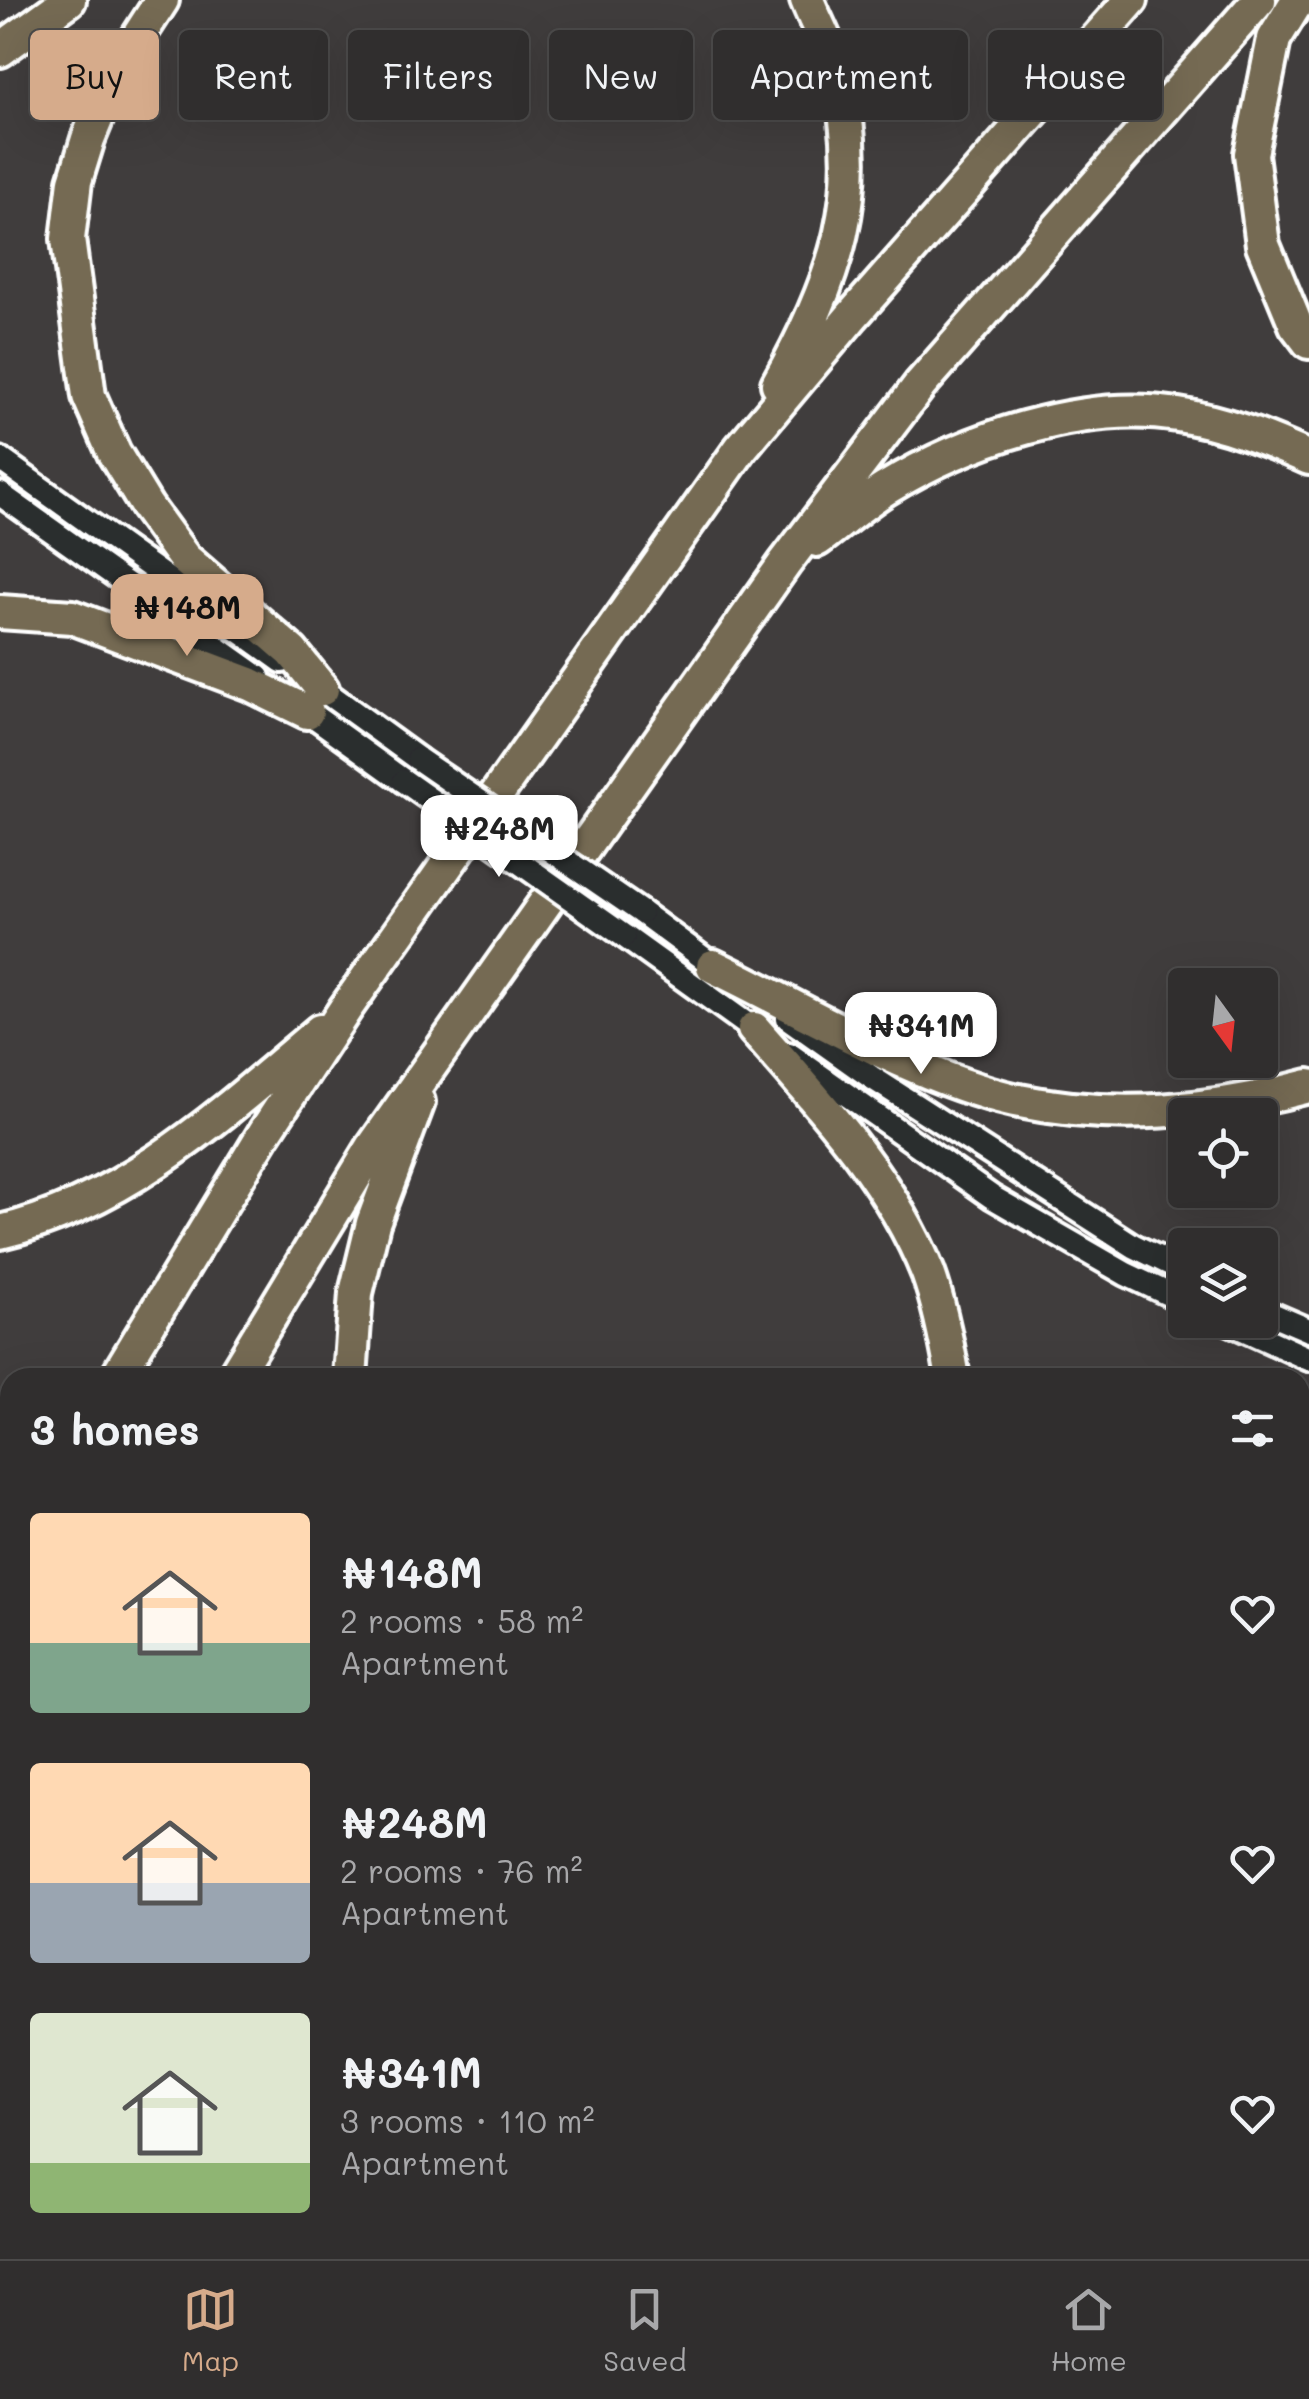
<!DOCTYPE html>
<html lang="en">
<head>
<meta charset="utf-8">
<style>
	:root { --surface:#302e2e; --page:#3c3a3a; --text:#f1f3f6; --muted:#a8a8aa; --line:#4b4a4a; --accent:#d6ab8b }
	body { margin:0; font-family:Mali,sans-serif; background:var(--page); color:var(--text); height:100vh; display:flex; flex-direction:column; font-size:38px; white-space:nowrap }
	* { box-sizing:border-box; margin:0 }
	p { font-size:32px; color:var(--muted) }
	.icon { flex:none; width:55px; height:55px; fill:none; stroke:currentColor; stroke-width:2; stroke-linecap:round; stroke-linejoin:round }
	.map { position:relative; flex:1; overflow:hidden }
	.drawer { position:absolute; left:0px; top:1368px; width:1310px; height:892px; display:flex; flex-direction:column; background:var(--surface); border-radius:30px 30px 0 0; box-shadow:0 10px 40px #0002,0 0 0 2px var(--line) }
	.drawer>* { flex:none }
	.hud { position:absolute; left:30px; top:30px; width:1250px; height:90px; display:flex; gap:20px }
	.needle { width:65px; rotate:165deg }
	.controls { position:absolute; left:1168px; top:968px; display:grid; gap:20px }
	.controls a { display:grid; place-items:center; width:110px; height:110px; border-radius:10px; background:var(--surface); box-shadow:0 10px 40px #0002,0 0 0 2px var(--line); font-size:50px }
	.price { position:absolute; translate:-50% -85px; padding:0 22px; border-radius:20px; background:#fff; color:#222; font-size:32px; line-height:65px; filter:drop-shadow(0 2px 5px #0008) }
	.price::after { content:''; position:absolute; left:50%; top:60px; width:30px; height:22px; margin-left:-15px; background:inherit; clip-path:polygon(0 0,100% 0,50% 100%) }
	.price.active { background:var(--accent); color:#111 }
	ul { padding:0; list-style:none }
	li { display:flex; align-items:center; gap:30px; height:250px; padding:0 30px }
	li span { display:grid; place-items:center; flex:none; width:280px; height:200px; border-radius:10px; color:#555 }
	li>.icon { margin-inline-start:auto }
	span .icon { width:120px; height:120px; fill:#fffc; stroke-width:1 }
	li b { font-size:42px }
	h2 { display:flex; justify-content:space-between; align-items:center; height:120px; padding:0 30px; font-size:42px }
	.chip { padding:0 35px; border-radius:10px; background:var(--surface); box-shadow:0 10px 40px #0002,0 0 0 2px var(--line); font-size:35px; line-height:90px }
	.chip.active { background:var(--accent); color:#111 }
	.menu { display:flex; justify-content:space-around; align-items:center; height:140px; border-top:2px solid var(--line); background:var(--surface); font-size:28px; color:var(--muted) }
	.menu a { display:grid; justify-items:center; gap:5px }
	.menu .active { color:var(--accent) }
	.map>svg:first-child { display:block }
	.lines { fill:none; stroke-linecap:round; stroke-linejoin:round }
	.minor-casing { stroke:#fff; stroke-width:25 }
	.tertiary-casing { stroke:#fff; stroke-width:30 }
	.motorway-casing { stroke:#fff; stroke-width:40 }
	.minor { stroke:#2a2d2e; stroke-width:18 }
	.tertiary { stroke:#2a2d2e; stroke-width:22 }
	.motorway { stroke:#746b52; stroke-width:32 }
	.tertiary-bridge-casing { stroke:#fff; stroke-width:30; stroke-linecap:butt }
	.tertiary-bridge { stroke:#2a2d2e; stroke-width:22 }
</style>
</head>
<body>
<div class="map">
<svg width="1309" height="2259" viewBox="0 0 1309 2259">
	<rect width="100%" height="100%" fill="#403d3d"/>
	<filter id="ink" filterUnits="userSpaceOnUse"><feTurbulence type="fractalNoise" baseFrequency=".01" numOctaves="2"/><feDisplacementMap in="SourceGraphic" scale="20" xChannelSelector="R" yChannelSelector="G"/><feConvolveMatrix kernelMatrix="1 2 1 2 8 2 1 2 1" color-interpolation-filters="sRGB"/></filter>
	<g filter="url(#ink)">
		<g class="lines">
			<g class="minor-casing">
				<path id="minor" d="M1300,1872L1309,1858
					M1300,2237L1309,2221
					M1154,2250L1165,2259
					M1025,2259L1031,2250
					M1289,2259L1294,2250"/>
			</g>
			<g class="tertiary-casing">
				<path id="tertiary" d="M0,459L282,661
					M0,494L258,677
					M312,682L418,759
					M297,704L404,781
					M641,912L725,974
					M624,936L763,1036
					M788,1018L871,1077L1134,1246L1185,1271
					M789,1054L992,1197L1126,1274L1185,1302
					M1260,1309L1309,1330
					M1223,1320L1309,1359"/>
			</g>
			<g class="motorway-casing">
				<path id="motorway" d="M162,0L115,73L88,139L75,181L68,239L89,396L114,453L147,507L184,558L292,652L322,689
					M1298,0L1274,39L1251,154L1263,245L1296,325L1309,342
					M0,50L69,0
					M778,384C835,282 869,189 836,71C830,47 816,23 807,0
					M817,540C840,523 861,504 885,489C965,440 1083,399 1178,415C1224,422 1267,439 1309,458
					M0,612L72,617L250,684L307,712
					M713,966C804,1010 916,1078 1014,1100C1114,1121 1211,1112 1309,1086
					M754,1029C820,1104 890,1178 928,1273C940,1306 947,1343 953,1378
					M0,1232C126,1203 224,1112 320,1031
					M116,1378L265,1132L346,1008L741,448L852,316L1131,0
					M233,1378L373,1147L785,563L920,385L1259,0
					M350,1378L356,1293L373,1223L418,1102
					M1300,1448L1309,1446
					M0,1582L10,1565
					M0,1784L10,1765
					M0,1928L10,1920"/>
			</g>
			<use href="#minor" class="minor"/>
			<use href="#tertiary" class="tertiary"/>
			<use href="#motorway" class="motorway"/>
			<g class="tertiary-bridge-casing">
				<path id="tertiary-bridge" d="M418,759L641,912
					M404,781L624,936"/>
			</g>
			<use href="#tertiary-bridge" class="tertiary-bridge"/>
		</g>
	</g>
</svg>
<div class="controls">
<a><svg class="needle" viewBox="-14 -14 28 28"><path d="M0-13l5 13h-10z" fill="#e53935"/><path d="M0 13l5-13h-10z" fill="#a8a8aa"/></svg></a>
<a><svg class="icon" aria-label="locate" viewBox="0 0 24 24"><circle cx="12" cy="12" r="6"/><path d="M12 2v4M12 18v4M2 12h4M18 12h4"/></svg></a>
<a><svg class="icon" aria-label="layers" viewBox="0 0 24 24"><path d="M12 4l9 5-9 5-9-5zM3 14l9 5 9-5"/></svg></a>
</div>
<b class="price active" style="left:187px;top:659px">₦148M</b>
<b class="price" style="left:499px;top:880px">₦248M</b>
<b class="price" style="left:921px;top:1077px">₦341M</b>
<div class="hud">
<a class="chip active">Buy</a>
<a class="chip">Rent</a>
<a class="chip">Filters</a>
<a class="chip">New</a>
<a class="chip">Apartment</a>
<a class="chip">House</a>
</div>
<section class="drawer">
<h2>3 homes<svg class="icon" aria-label="filters" viewBox="0 0 24 24"><path d="M4 7h16M4 17h16"/><circle cx="9" cy="7" r="2"/><circle cx="15" cy="17" r="2"/></svg></h2>
<ul>
<li><span style="background:linear-gradient(#ffd9b3 65%,#7fa58c 0)"><svg class="icon" aria-label="home" viewBox="0 0 24 24"><path d="M3 11l9-7 9 7M6 9v11h12V9"/></svg></span><div><b>₦148M</b><p>2 rooms · 58 m²</p><p>Apartment</p></div><svg class="icon" aria-label="heart" viewBox="0 0 24 24"><path d="M12 20l-8-8c-3-5 5-10 8-4 3-6 11-1 8 4z"/></svg></li>
<li><span style="background:linear-gradient(#ffd9b3 60%,#9aa5b1 0)"><svg class="icon" aria-label="home" viewBox="0 0 24 24"><path d="M3 11l9-7 9 7M6 9v11h12V9"/></svg></span><div><b>₦248M</b><p>2 rooms · 76 m²</p><p>Apartment</p></div><svg class="icon" aria-label="heart" viewBox="0 0 24 24"><path d="M12 20l-8-8c-3-5 5-10 8-4 3-6 11-1 8 4z"/></svg></li>
<li><span style="background:linear-gradient(#dfe7d0 75%,#8fb573 0)"><svg class="icon" aria-label="home" viewBox="0 0 24 24"><path d="M3 11l9-7 9 7M6 9v11h12V9"/></svg></span><div><b>₦341M</b><p>3 rooms · 110 m²</p><p>Apartment</p></div><svg class="icon" aria-label="heart" viewBox="0 0 24 24"><path d="M12 20l-8-8c-3-5 5-10 8-4 3-6 11-1 8 4z"/></svg></li>
</ul>
</section>
</div>
<nav class="menu">
<a class="active"><svg class="icon" aria-label="map" viewBox="0 0 24 24"><path d="M3 6l6-2 6 2 6-2v14l-6 2-6-2-6 2zM9 4v14M15 6v14"/></svg>Map</a>
<a><svg class="icon" aria-label="saved" viewBox="0 0 24 24"><path d="M7 4h10v16l-5-4-5 4z"/></svg>Saved</a>
<a><svg class="icon" aria-label="home" viewBox="0 0 24 24"><path d="M3 11l9-7 9 7M6 9v11h12V9"/></svg>Home</a>
</nav>
</body>
</html>
